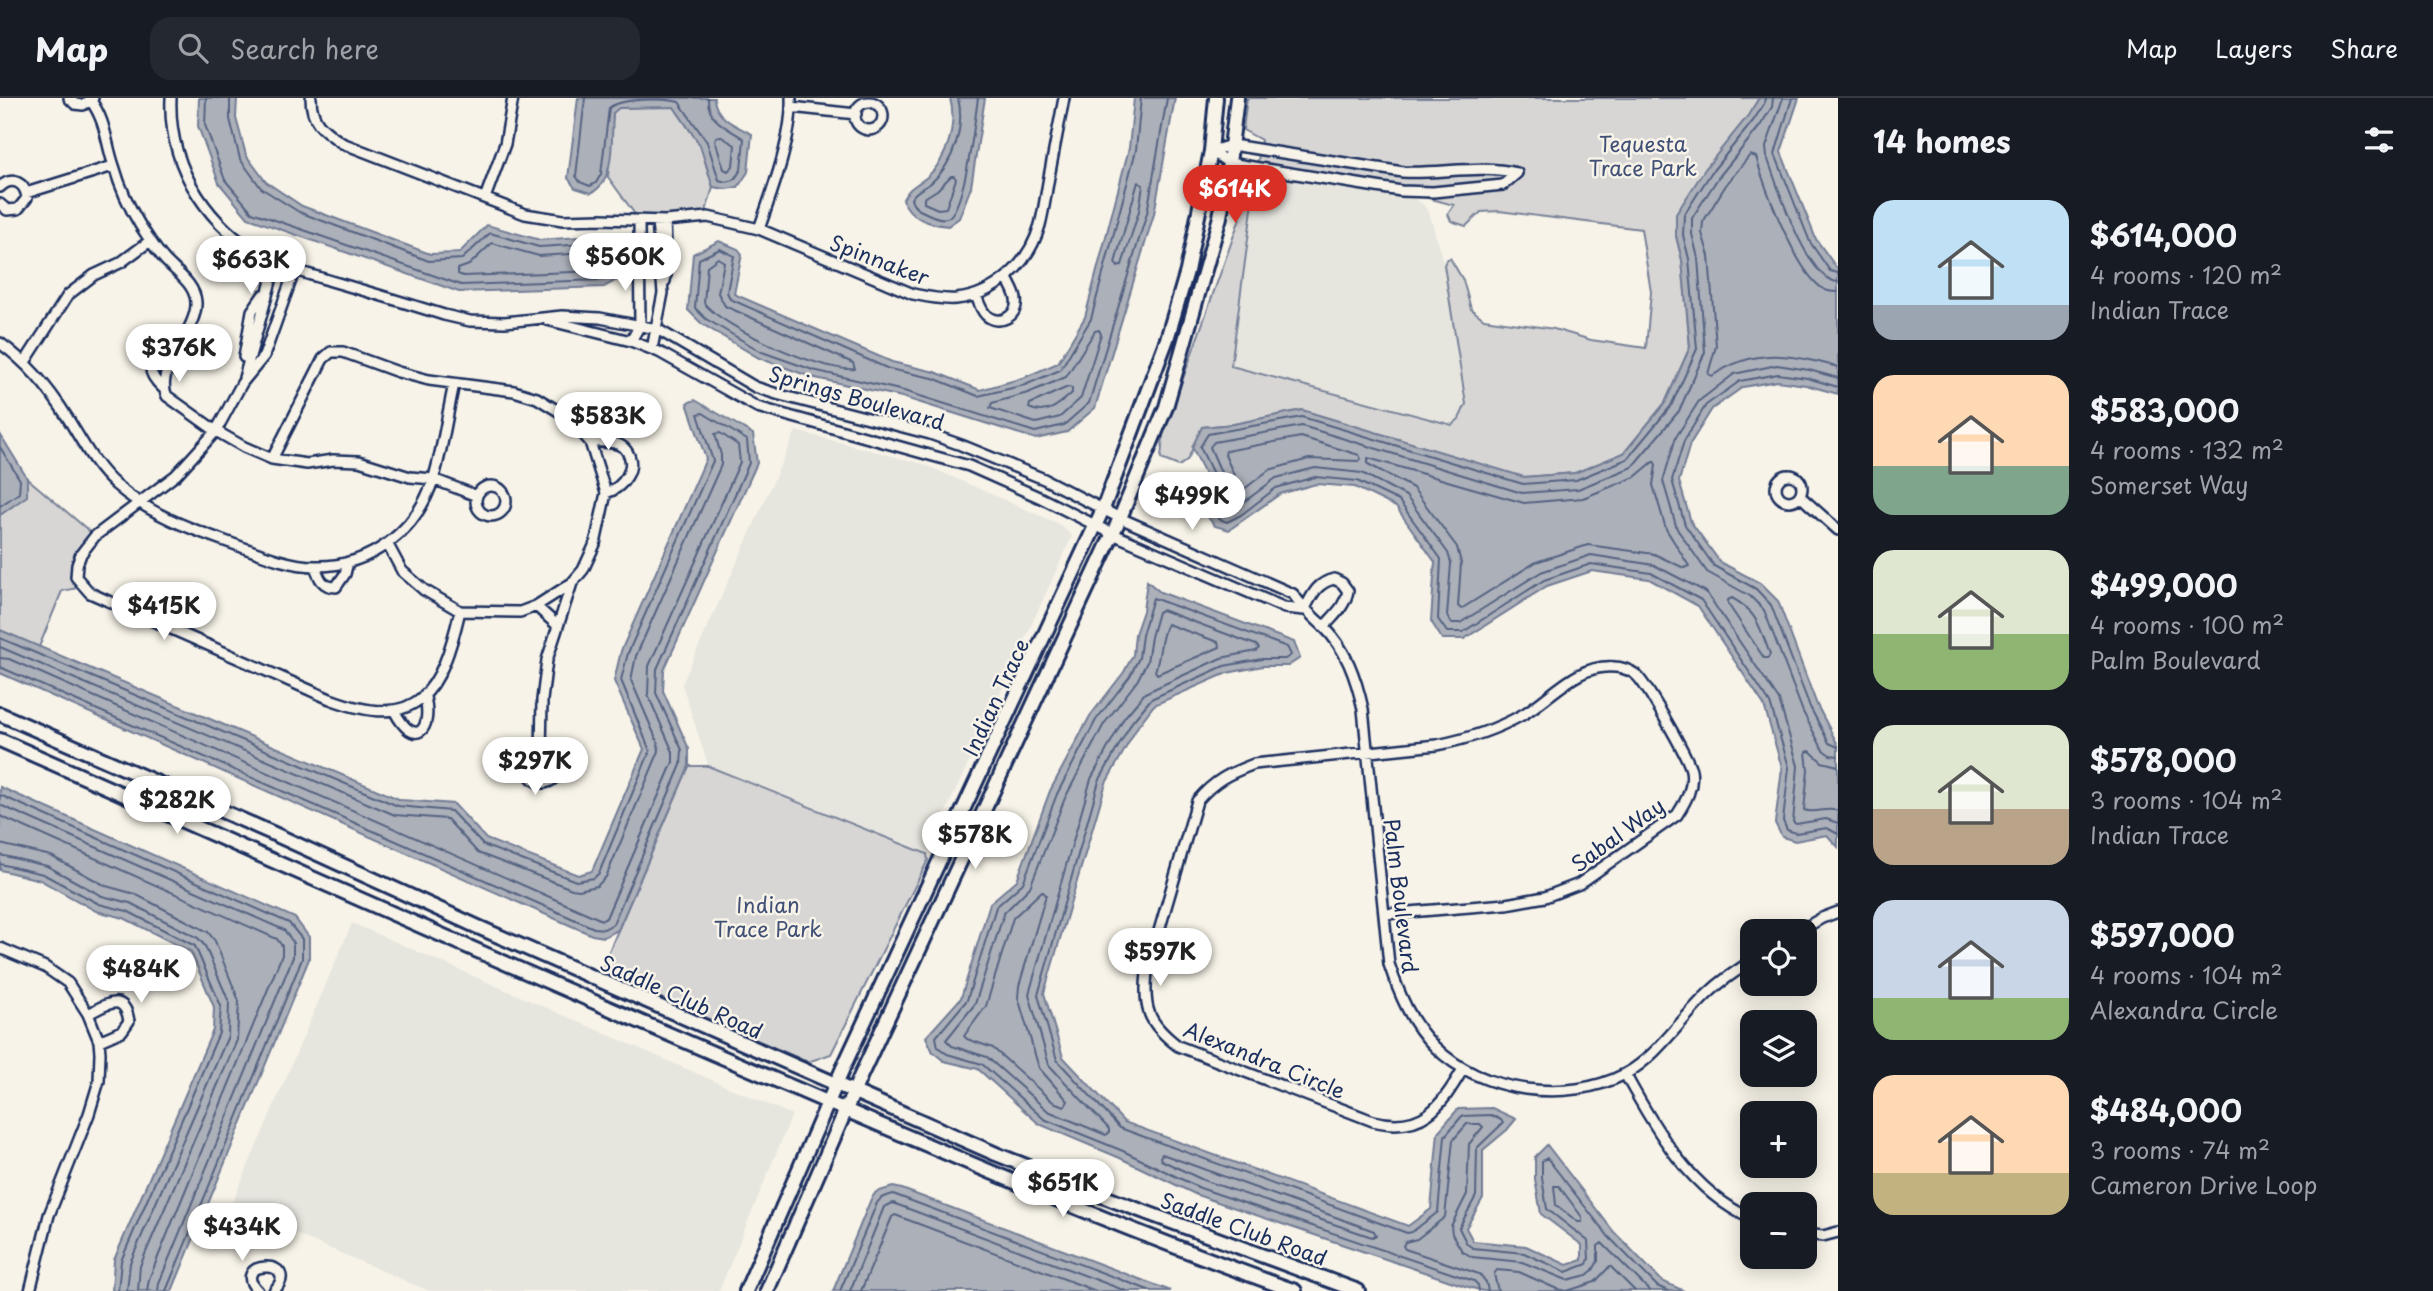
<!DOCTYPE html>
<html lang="en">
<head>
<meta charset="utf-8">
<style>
	:root { --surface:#171b24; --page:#242831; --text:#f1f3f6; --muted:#9ea1a6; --line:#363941; --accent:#d93025 }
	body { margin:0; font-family:"Playpen Sans",sans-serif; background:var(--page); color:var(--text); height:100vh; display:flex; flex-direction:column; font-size:26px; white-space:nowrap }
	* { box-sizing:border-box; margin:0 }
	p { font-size:23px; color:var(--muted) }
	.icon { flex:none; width:38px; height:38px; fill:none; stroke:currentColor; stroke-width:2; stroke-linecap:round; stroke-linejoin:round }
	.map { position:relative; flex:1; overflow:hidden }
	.drawer { display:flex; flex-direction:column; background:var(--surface); width:595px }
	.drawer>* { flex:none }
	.fabs { position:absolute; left:1740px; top:821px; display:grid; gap:14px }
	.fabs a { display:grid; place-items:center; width:77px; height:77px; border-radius:14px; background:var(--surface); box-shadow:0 4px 18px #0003; font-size:35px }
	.price { position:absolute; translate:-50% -60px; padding:0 16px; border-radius:24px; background:#fff; color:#222; font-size:23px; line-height:46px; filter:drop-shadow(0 2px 4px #0008) }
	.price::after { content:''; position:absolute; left:50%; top:42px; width:21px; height:16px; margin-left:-10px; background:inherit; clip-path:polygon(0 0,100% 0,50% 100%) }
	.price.current { background:var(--accent); color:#fff }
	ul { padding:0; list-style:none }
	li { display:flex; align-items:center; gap:21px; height:175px; padding:0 35px }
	li span { display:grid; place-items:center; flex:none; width:196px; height:140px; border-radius:21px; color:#555 }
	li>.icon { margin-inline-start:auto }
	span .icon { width:84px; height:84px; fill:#fffc; stroke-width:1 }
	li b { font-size:30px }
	h2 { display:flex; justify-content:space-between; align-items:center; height:84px; padding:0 35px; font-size:30px }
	header { display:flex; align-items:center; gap:42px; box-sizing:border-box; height:98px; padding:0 35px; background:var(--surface); border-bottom:2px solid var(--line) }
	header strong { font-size:33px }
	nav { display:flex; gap:38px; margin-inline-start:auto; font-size:24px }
	.search { width:490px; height:63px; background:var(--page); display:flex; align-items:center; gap:18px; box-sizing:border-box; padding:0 24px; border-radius:21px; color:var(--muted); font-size:26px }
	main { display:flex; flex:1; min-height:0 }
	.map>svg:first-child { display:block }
	.built { fill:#e6e5de }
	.green { fill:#d7d6d4; stroke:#798299; stroke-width:2 }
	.water { fill:#acb0b9; stroke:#727c95; stroke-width:2 }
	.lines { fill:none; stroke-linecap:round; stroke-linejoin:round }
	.shore { stroke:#556382; stroke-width:2 }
	.street-casing { stroke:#1b2f5e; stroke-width:14 }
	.secondary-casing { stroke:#1b2f5e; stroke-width:18 }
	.street { stroke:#f7f3e8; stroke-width:9 }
	.secondary { stroke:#f7f3e8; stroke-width:12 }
	.labels { text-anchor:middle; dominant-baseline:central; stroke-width:5; stroke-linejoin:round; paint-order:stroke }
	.park-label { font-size:21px; fill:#415076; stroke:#f7f3e8 }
	.street-label { font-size:21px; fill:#1b2f5e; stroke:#f7f3e8 }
</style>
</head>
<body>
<header>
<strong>Map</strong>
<div class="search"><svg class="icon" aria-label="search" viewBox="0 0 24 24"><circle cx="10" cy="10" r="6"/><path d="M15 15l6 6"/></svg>Search here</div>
<nav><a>Map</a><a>Layers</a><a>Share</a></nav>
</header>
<main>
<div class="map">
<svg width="1838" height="1193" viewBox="0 0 1838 1193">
	<rect width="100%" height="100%" fill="#f7f3e8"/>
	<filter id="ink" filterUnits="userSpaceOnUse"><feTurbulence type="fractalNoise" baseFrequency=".0143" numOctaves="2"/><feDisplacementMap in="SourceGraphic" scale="14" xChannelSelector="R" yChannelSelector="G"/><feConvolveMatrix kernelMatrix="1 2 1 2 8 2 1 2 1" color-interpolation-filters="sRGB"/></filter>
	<g filter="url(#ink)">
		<path class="built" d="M1257,70L1401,93L1423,106L1430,117L1444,167L1466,306L1459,321L1452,327L1231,267Z
			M796,333L923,366L1059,426L1072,438L927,755L708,667L682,586Z
			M352,825L792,1017L719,1193H429L231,1108Z"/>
		<path class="green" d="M1247,0H1759L1676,138L1682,162L1690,249L1665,305L1624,355L1575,375L1523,379L1302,312L1234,326L1202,329L1188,361L1179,368L1161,361L1163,337L1240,120L1246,97L1250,92L1254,96L1231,268L1452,327L1459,321L1466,306L1444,167L1446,162L1450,160L1463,182L1471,211L1484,221L1554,231L1591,242L1646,250L1651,194L1641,131L1499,113L1481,114L1466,128L1451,123L1448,116L1454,107L1401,93L1257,70L1261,42L1243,32Z
			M665,8L674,9L700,47L713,89L705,117L637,119L608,79L613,14L618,10Z
			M27,380L95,438L77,467L83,489L62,493L39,549L0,532V417L26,398Z
			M689,668H708L927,756L928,762L831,956L808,964L627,886L628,878L603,867Z"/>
		<path class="water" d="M199,0H237L236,20L246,57L266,84L302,108L430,156L459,155L487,127L540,142L605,137L622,148V179L604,189L459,194L248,120L219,85L198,28Z
			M578,0H714C715,20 736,28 752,36L748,74L738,89L726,91L713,89L700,47L674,9L619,10L613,15C611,39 616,84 591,95L575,90L568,80Z
			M950,0H985L971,89L959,120L948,128C930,126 909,121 903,101C909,89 917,87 927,79C948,61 957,26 950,0Z
			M1134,0H1175L1154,116L1095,310L1067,334L1036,341L902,299L811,279L759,260L702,226L688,212L693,156L719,143L738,151L742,156L734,196L892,264L935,274L980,292L1023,280L1058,265L1085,219L1129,50Z
			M1759,0H1799L1781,54L1816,141L1838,172V296L1806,287L1777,283L1743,289L1712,311L1690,346L1679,383L1691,424L1720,464L1760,485L1778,503L1817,607L1838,647V749L1827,737L1795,743L1782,739L1775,725L1782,670L1764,607L1698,508L1649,481L1592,473L1547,488L1464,541H1442L1431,523L1435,464L1396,409L1355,389L1316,386L1280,396L1229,432L1215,428L1203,413L1208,382L1192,349L1202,329L1234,326L1302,312L1524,379L1575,375L1624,355L1665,305L1690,249L1682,162L1676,138V116L1705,71L1747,19Z
			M695,302L753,336L757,365L664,572L663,593L689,651V668L618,832L604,839L592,837L0,575V532L401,702L454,706L486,741L578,777L592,773L644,651L614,583L621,553L706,361L687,305Z
			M0,336L27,380V398L0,417Z
			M1147,483L1160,494L1294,544L1300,560L1288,568H1263L1227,575L1154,607L1138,628L1106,685L1044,895L1063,959L1124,1024L1408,1128L1431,1111L1438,1034L1458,1011L1492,1010L1516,1021L1507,1032L1483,1052V1100L1466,1130L1473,1143L1526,1148L1567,1167L1582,1162V1147L1541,1116L1535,1081V1059L1547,1047L1614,1134L1662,1183L1684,1193H1483L1465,1188L1197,1097L1120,1060L1039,1026L978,971L944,963L933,954L926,939L961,900L990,805L1017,782L1050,693L1090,618L1124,574L1133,557L1135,536L1143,513Z
			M0,689L295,820L309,839V861L172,1193H112L114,1162L213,932L214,909L191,854L124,820L96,813L40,782L0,772Z
			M893,1089L902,1091L1171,1193H833L871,1101L876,1094Z"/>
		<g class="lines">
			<path class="shore" d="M206,0L205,27L225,82L252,114L461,187L601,182L614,174L615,153L602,145L539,149L490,135L462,161L429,163L299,114L261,90L240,61L230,21V0
				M585,0L576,78L580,84L590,88L596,85L601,76L609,10C620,0 666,0 679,4L707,44L719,82L726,84L734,82L741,72L744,41C729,30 707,24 708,0
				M958,0C965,28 954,65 932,84C925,90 915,92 911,101C913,109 918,112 926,115C932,118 940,122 947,120C965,114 975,20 978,0
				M1141,0L1136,52L1091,221L1060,272L1025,287L978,298L933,280L889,271L730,201L727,194L734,158L720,151L699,161L695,210L706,221L762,254L813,272L904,293L1035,334L1064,327L1089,305L1147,115L1167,0
				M1765,0L1764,6L1753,23L1711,75L1684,117L1683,137L1689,161L1697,251L1671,308L1627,361L1576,382L1523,386L1302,319L1208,336L1200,349L1215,380L1211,411L1219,421L1227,424L1241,417L1276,390L1315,379L1357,383L1399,403L1441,461L1438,521L1447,534H1463L1544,482L1591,466L1651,475L1701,502L1770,605L1789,669L1783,723L1787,732L1796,735L1827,730L1838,736
				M1773,0L1772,9L1760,28L1718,80L1692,120V136L1698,160L1705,254L1679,313L1632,369L1578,391L1522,395L1302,328L1214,344L1210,349L1223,379L1220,408L1226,415L1236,410L1276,380L1315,370L1362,375L1406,398L1448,455L1451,465L1447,518L1452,525H1460L1541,474L1591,457L1654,467L1706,494L1779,602L1798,668L1793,724L1796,726L1826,721L1838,725
				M1783,0L1766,49L1767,59C1777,86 1806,182 1838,184
				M1792,0L1775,56L1810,144L1830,173L1838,175
				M720,38L735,47L733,68L728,73L724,71L715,42L716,39Z
				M951,78H954L956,81L946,110L938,111L924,105V100L937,92Z
				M1138,84L1143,87L1139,113L1122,167L1118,169L1115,165Z
				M492,145L539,158L601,154L606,158V168L599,173L463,178L458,176V171L469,167Z
				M718,160L724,164L718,195L725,208L853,265L855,271C824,275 723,230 704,205L707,168Z
				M1838,194C1830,194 1824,193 1818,187C1794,166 1765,91 1756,59L1750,57L1726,87L1703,124L1702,135L1709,158L1716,248L1708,276L1712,278C1755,249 1791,256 1838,269
				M1099,232L1101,236L1081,300L1060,319L1036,325L990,310L992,305L1028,295L1066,279L1095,233Z
				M1838,280L1809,272L1777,267L1734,276L1699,303L1676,339L1663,383L1677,431L1707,474L1750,498L1764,512L1803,614L1823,652L1830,657L1838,658
				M1068,289L1072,290V295C1060,306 1046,319 1029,310L1030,306Z
				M1838,289L1807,280L1778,276L1740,283L1706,307L1684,343L1672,382L1685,427L1714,468L1756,491L1771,507L1810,609L1829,645L1838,649
				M1301,339L1359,357L1361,361L1358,363L1309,361L1269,372L1239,395L1234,394V377L1225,357L1226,353Z
				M0,349L20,382L19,395L0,408
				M1368,360L1524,405L1583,400L1635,379L1654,363L1656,367L1653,387L1666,431L1689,468L1684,470L1654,456L1588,447L1536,464L1461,511L1458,508L1461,465L1457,449L1413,390L1368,366Z
				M1732,500C1758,514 1760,531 1770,556L1768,560H1764L1728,506V502Z
				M1162,512L1256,547L1259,550L1256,553L1221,560L1145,595L1124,620L1091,681L1029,896L1049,967L1109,1031V1035L1106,1037L1048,1013L987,959L952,948L946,942L975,906L1004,815L1030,789L1065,700L1104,626L1137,583L1147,564L1151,539L1158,514Z
				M1167,526L1218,544L1220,549L1157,576L1155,573C1161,558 1159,541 1167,526Z
				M0,540L398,708L451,713L483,747L576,783L594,780L599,775L650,653L621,582L628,555L713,363L698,316L703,315L747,342L749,365L657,571L656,595L682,652L681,667L613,826L604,831L594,830L0,569
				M0,549L395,717L447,721L478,755L572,791L579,792L597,788L606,779L659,653L658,645L631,582L636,558L721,367V357L715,336L720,335L738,347L740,364L649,568L648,597L673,654V664L606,820L602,822L9,561L0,560
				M1838,668L1822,664L1810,653L1806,654L1808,672L1804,712C1814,716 1826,709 1838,713
				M0,697L289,825L302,841V861L166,1193
				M0,707L284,832L293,844V859L159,1185L158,1193
				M0,718L277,841L282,848V857L149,1181L147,1193
				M0,746L51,758L106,788L135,796L208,834L215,843L239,903L237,942L140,1168L138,1193
				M0,757L47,768L102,798L130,805L198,840L205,848L229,904L228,938L130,1165L127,1193
				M0,766L43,776L99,806L127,813L195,848L221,908L219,935L121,1163L118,1193
				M1042,793L1046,797L1019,888L1018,899L1039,970L1068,1003L1065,1008L1053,1004L993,950L967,941L964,938L986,908L1013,820Z
				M1162,1056L1374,1133L1376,1137L1372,1139L1203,1082L1161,1062L1160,1059Z
				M1554,1088H1559L1582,1119V1124H1578L1556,1107Z
				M840,1193L877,1105L881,1100L893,1096L1151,1193
				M850,1193L884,1109L893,1105L1126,1193
				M861,1193L892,1119L895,1117L1096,1193
				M1479,1193L1478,1187L1474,1183L1200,1090L1123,1053L1044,1021L982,966L947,956L938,949L936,939L967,902L996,809L1023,785L1057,696L1096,622L1130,578L1139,560L1142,537L1153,500L1287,549L1291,557L1285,561H1262L1224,568L1151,601L1132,624L1099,683L1038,897L1057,962L1120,1030L1407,1135L1412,1134L1438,1114L1445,1038L1462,1018L1491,1017L1501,1022L1503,1025L1477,1050L1476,1098L1459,1130L1467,1146L1473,1150L1524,1155L1566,1174L1587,1166L1589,1161L1588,1143L1547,1111L1542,1080V1063L1547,1060L1608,1138L1657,1188L1668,1193
				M1488,1193L1486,1184L1479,1176L1405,1151L1403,1148L1405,1144L1417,1141L1445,1119L1453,1042L1467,1026H1480L1483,1029L1469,1046L1467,1096L1451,1128L1452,1136L1462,1153L1472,1159L1522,1164L1567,1182L1587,1177L1593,1172L1598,1163V1148L1602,1145L1650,1193
				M1498,1193L1494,1176L1497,1172L1519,1174L1557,1191L1567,1193L1595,1184L1610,1168L1635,1193"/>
			<g class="street-casing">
				<path id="street" d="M69,0L75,6L83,7L93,0
					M171,0C168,72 211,134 276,165C293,173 313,177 331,183C369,194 406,205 444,217L470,223L505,224L562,218L600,220L657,231L755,289L780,297L930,336L961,347L1044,381L1120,420L1293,496C1302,509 1311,517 1323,528C1346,550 1356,580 1363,611L1389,866C1399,896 1412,927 1435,949C1481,995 1567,1006 1625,976C1660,957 1683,917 1713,891C1725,880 1739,872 1752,862
					M311,0C311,24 323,32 342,45L525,116L563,122L601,121L665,123L708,119L759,131L913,196C928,199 941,202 956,201C996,197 1029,166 1040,127C1044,112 1046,95 1049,79C1054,53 1059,26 1064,0
					M91,3C106,23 106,45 114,68C120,89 129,109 140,127C148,139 155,151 165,162C176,174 195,186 196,204C198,233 153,271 167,298L216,333L244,349L272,361L307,366L333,362L359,363L410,379L433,381L477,398
					M855 18a14 14 0 1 1 28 0a14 14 0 1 1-28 0Z
					M791,9L856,16
					M1211,53L1229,65L1401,93L1433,94L1503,87L1517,75
					M1211,53L1232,47L1403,74C1441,76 1481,66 1517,75
					M0,89C12,78 25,84 27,100L18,111L7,112L0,106
					M26,95L113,68
					M485,100L505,46L513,0
					M665,123L667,171L665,183
					M759,131C772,94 793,38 791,0
					M295,171L264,258L242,285L216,333L176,377L95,438L81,456L77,467L76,479L90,495L330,601C420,635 441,593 460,513
					M976,197C978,203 981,212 986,217C999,229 1019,218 1016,201C1015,194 1010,187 1007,180
					M547,222L631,243L659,254L757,309L969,368L1041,400L1113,436L1285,510L1304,512
					M631,243L640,227L639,123
					M0,245C28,265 49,290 67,319C82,343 95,369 116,387C151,418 197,433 239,448C263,457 290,468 316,468C371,469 418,432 434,379C443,349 447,317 454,286
					M652,251L663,195L657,123
					M244,259L252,213L263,197
					M25,264L68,197L94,177L120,165L150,143
					M244,280L276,165
					M163,290C141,270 151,258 176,253
					M590,344C600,344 619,342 626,352C639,370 622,390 606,395
					M272,361L323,261L331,254H343L398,274L429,282L514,293L537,300L568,319L590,344L606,395L595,446L583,472L572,485L547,562L542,602L541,655
					M1776 390a13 13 0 1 1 26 0a13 13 0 1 1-26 0Z
					M476 403a15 15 0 1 1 30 0a15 15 0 1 1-30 0Z
					M1800,398L1838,432
					M388,447L402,473L424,492L460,513L520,514L536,508L572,485
					M315,468C319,480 322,489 336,489L345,476L348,464
					M536,508L558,528
					M1304,512C1312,498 1316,485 1334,481L1342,485L1348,493C1345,509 1334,517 1324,529
					M395,614C414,650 433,634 425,599
					M528 670a15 15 0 1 1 30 0a15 15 0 1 1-30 0Z
					M1385,816L1506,806L1545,799L1579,786L1677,717C1686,703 1694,689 1691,672C1688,659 1645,583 1635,576C1630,572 1620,569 1615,569C1577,565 1552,600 1522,617C1495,632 1468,641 1437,647L1254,666C1228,676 1215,682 1197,703L1147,874C1143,911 1148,925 1178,948L1373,1023C1423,1035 1440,1010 1463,971
					M1799,833L1822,820L1838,814
					M0,850L45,869L68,885L88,916L99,943L100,955L99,983L89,1016L49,1117L30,1193
					M88,916C106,907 124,893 129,923L122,933L99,943
					M1625,976C1655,1031 1691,1094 1752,1121
					M1804,1136L1823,1138L1838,1134
					M258,1193C227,1162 304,1160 274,1193"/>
			</g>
			<g class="secondary-casing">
				<path id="secondary" d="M0,616L272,735L478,829L996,1056L1115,1103L1358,1193
					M0,642C265,759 530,878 797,991C961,1062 1126,1133 1295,1193
					M746,1193L843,970L1103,411L1167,241L1187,173L1211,53L1216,0
					M767,1193L861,977L1120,420L1166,309L1220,119L1229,65L1237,0"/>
			</g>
			<use href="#street" class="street"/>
			<use href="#secondary" class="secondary"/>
		</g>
	</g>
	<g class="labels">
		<g class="park-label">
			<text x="1643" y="45">Tequesta<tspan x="1643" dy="24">Trace Park</tspan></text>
			<text x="768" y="806">Indian<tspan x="768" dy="24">Trace Park</tspan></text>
		</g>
		<g class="street-label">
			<text transform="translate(880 161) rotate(21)">Spinnaker</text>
			<text transform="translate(857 299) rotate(16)">Springs Boulevard</text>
			<text transform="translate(995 599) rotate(-65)">Indian Trace</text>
			<text transform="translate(1617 736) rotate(-36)">Sabal Way</text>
			<text transform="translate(1402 798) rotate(83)">Palm Boulevard</text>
			<text transform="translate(682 898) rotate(24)">Saddle Club Road</text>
			<text transform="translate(1265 961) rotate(22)">Alexandra Circle</text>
			<text transform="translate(1244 1130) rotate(20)">Saddle Club Road</text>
		</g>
	</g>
</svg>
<div class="fabs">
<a><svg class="icon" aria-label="locate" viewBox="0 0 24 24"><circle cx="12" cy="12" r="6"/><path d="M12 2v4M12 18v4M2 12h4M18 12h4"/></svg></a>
<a><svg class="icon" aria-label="layers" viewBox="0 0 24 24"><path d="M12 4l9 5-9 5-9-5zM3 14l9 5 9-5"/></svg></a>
<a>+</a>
<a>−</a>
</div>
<b class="price current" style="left:1235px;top:127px">$614K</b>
<b class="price" style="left:625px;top:195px">$560K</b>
<b class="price" style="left:251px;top:198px">$663K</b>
<b class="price" style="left:179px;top:286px">$376K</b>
<b class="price" style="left:608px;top:354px">$583K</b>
<b class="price" style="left:1192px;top:434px">$499K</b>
<b class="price" style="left:164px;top:544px">$415K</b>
<b class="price" style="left:535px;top:699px">$297K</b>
<b class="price" style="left:177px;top:738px">$282K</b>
<b class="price" style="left:975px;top:773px">$578K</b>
<b class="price" style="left:1160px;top:890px">$597K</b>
<b class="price" style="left:141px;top:907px">$484K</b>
<b class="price" style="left:1063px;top:1121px">$651K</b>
<b class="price" style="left:242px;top:1165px">$434K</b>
</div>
<section class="drawer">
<h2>14 homes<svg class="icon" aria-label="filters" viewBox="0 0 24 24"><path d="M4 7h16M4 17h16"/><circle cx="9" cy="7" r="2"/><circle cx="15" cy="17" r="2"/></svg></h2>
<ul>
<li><span style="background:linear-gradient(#bfe0f5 75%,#9aa5b1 0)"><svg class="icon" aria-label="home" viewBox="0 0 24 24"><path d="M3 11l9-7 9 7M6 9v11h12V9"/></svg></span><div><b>$614,000</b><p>4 rooms · 120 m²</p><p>Indian Trace</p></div></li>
<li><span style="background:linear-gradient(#ffd9b3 65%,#7fa58c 0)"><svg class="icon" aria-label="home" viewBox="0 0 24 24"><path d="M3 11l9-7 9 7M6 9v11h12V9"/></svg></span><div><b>$583,000</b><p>4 rooms · 132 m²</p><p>Somerset Way</p></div></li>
<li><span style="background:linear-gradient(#dfe7d0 60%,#8fb573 0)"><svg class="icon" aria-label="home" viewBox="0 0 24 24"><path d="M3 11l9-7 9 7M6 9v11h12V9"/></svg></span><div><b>$499,000</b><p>4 rooms · 100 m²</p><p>Palm Boulevard</p></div></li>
<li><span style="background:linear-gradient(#dfe7d0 60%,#b9a48a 0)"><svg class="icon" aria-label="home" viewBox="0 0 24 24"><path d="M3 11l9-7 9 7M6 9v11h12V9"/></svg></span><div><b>$578,000</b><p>3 rooms · 104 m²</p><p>Indian Trace</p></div></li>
<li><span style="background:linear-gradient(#c9d6e8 70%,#8fb573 0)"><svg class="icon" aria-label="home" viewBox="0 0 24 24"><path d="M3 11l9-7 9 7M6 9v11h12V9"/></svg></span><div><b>$597,000</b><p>4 rooms · 104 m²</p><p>Alexandra Circle</p></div></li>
<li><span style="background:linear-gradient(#ffd9b3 70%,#c2b280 0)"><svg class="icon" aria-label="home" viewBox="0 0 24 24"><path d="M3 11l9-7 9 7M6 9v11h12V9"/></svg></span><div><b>$484,000</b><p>3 rooms · 74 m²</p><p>Cameron Drive Loop</p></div></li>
</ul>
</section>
</main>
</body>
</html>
